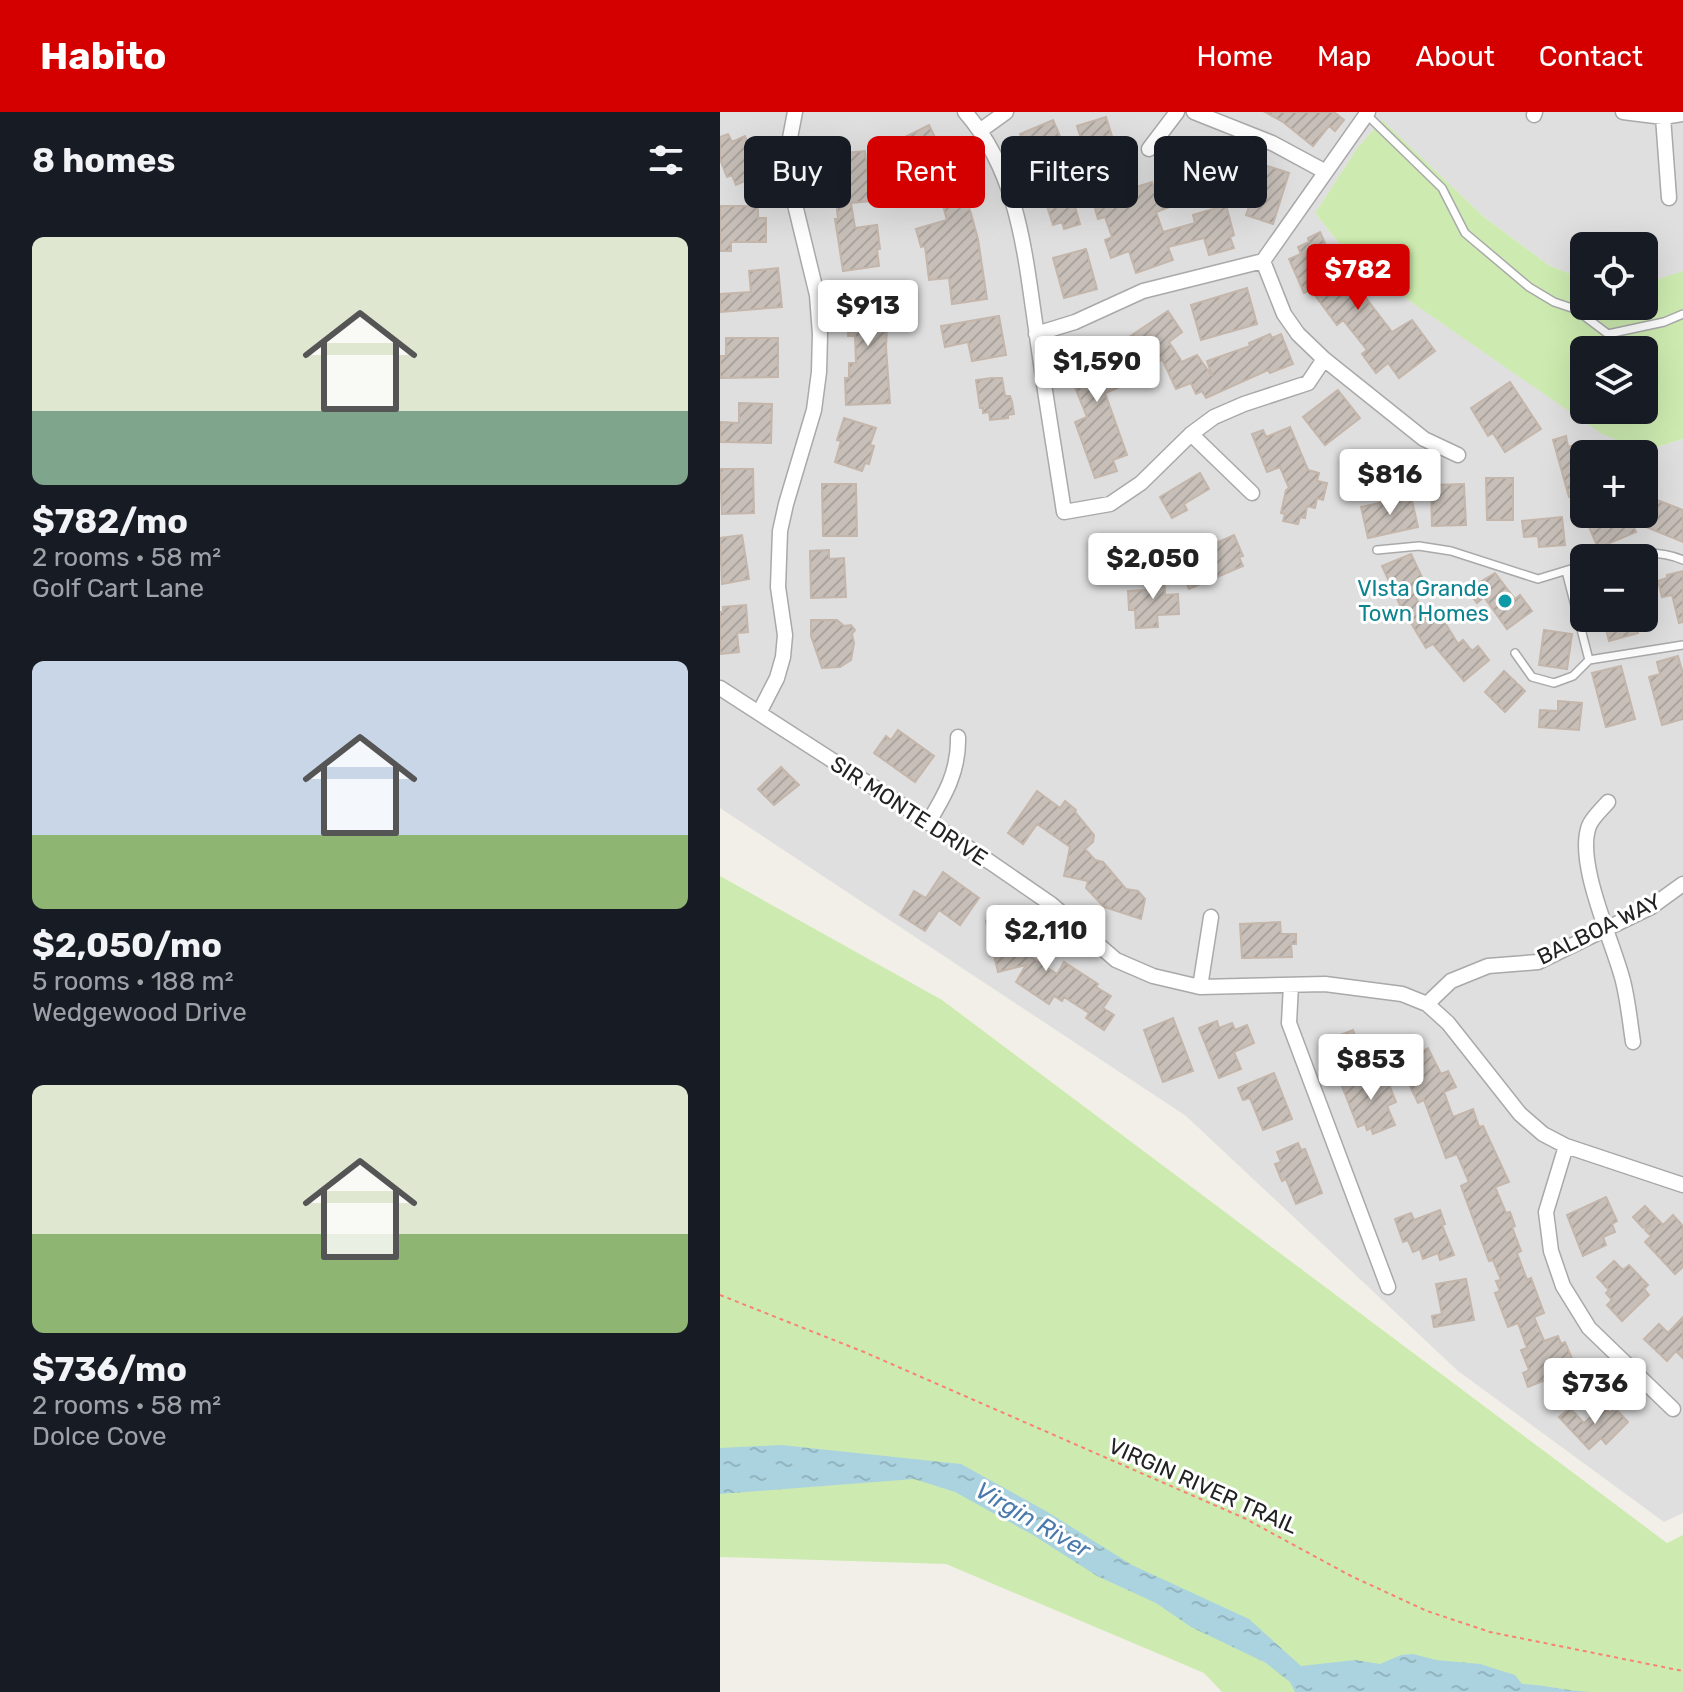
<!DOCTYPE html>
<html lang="en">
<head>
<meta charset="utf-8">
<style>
	:root { --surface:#171b24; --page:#242831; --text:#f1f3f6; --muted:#9ea1a6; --accent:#d40000 }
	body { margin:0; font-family:Rubik,sans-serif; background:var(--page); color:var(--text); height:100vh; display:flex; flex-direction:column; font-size:30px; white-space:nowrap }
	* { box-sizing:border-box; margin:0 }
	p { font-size:26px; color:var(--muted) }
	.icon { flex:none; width:44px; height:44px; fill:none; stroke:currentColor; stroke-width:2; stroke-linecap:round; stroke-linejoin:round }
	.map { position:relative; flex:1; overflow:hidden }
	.drawer { display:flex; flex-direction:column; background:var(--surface); width:720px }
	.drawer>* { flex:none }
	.guide { position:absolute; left:24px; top:24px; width:760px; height:72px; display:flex; gap:16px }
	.fabs { position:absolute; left:850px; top:120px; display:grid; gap:16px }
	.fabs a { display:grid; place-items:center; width:88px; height:88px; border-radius:12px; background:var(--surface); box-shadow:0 8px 32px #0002; font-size:40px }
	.price { position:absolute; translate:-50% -68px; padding:0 18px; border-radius:8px; background:#fff; color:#222; font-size:26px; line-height:52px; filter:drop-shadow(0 2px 4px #0008) }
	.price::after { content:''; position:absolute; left:50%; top:48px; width:24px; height:18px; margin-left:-12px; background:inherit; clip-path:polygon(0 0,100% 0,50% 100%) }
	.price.selected { background:var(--accent); color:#fff }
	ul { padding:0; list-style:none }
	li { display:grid; align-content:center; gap:16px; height:424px; padding:0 32px }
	li span { display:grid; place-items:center; height:248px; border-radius:12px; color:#555 }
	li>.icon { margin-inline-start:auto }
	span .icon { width:144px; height:144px; fill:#fffc; stroke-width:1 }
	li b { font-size:34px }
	h2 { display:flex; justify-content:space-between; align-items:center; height:96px; padding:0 32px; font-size:34px }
	.pill { padding:0 28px; border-radius:12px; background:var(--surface); box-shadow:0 8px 32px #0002; font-size:28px; line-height:72px }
	.pill.selected { background:var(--accent); color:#fff }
	header { display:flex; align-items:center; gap:48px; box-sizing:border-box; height:112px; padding:0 40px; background:var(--accent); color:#fff }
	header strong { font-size:38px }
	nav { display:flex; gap:44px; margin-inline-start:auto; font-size:28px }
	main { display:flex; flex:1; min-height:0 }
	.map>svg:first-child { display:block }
	.residential { fill:#e0dfdf; fill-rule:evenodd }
	.grass { fill:#cdebb0; fill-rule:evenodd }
	.water { fill:url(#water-ripples) }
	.building { fill:url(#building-hatch); stroke:#c4b6ab; stroke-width:2 }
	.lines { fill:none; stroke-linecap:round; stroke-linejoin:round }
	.service-casing { stroke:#a9a9a9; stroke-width:10 }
	.minor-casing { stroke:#a9a9a9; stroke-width:17 }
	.path { stroke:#fa8072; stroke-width:2; stroke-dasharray:4 4; stroke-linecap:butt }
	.service { stroke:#fff; stroke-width:7 }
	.minor { stroke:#fff; stroke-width:14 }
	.culture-dot { fill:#0f9aa8; stroke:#fff; stroke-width:3 }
	.labels { text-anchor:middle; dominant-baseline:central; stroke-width:6; stroke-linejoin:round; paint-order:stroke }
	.culture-label { font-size:22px; fill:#0d838f; stroke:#fff; text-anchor:end }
	.street-label { font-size:22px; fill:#222; stroke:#fff }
	.water-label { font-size:24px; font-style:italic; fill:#4a7aab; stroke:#fff }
</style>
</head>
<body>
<header>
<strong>Habito</strong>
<nav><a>Home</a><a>Map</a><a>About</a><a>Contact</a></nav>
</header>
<main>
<section class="drawer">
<h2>8 homes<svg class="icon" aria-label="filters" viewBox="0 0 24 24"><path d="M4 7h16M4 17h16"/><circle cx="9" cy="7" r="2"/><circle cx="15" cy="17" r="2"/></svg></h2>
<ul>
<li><span style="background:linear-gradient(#dfe7d0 70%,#7fa58c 0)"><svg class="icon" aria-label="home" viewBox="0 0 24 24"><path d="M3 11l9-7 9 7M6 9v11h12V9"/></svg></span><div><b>$782/mo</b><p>2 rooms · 58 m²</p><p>Golf Cart Lane</p></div></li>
<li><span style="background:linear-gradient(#c9d6e8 70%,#8fb573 0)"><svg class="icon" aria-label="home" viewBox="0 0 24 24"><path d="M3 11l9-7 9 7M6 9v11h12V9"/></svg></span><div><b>$2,050/mo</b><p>5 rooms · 188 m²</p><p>Wedgewood Drive</p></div></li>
<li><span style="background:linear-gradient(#dfe7d0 60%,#8fb573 0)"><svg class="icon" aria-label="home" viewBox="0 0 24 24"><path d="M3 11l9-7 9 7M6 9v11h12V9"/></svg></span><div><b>$736/mo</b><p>2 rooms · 58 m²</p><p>Dolce Cove</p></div></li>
</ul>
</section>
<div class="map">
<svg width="963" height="1580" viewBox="0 0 963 1580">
	<defs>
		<pattern id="water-ripples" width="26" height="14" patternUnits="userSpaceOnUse" patternTransform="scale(2)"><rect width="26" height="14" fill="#aad3df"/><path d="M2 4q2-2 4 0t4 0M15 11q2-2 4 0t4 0" fill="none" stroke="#92b5bf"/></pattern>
		<pattern id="building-hatch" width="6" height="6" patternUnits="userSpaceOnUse" patternTransform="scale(2)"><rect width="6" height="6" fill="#c7bfb8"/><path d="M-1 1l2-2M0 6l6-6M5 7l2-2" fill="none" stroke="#aba49e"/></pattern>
	</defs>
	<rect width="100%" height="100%" fill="#f2efe9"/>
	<path class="residential" d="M0,0H963V159L930,171L924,172V134H864V167L830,154L764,105L662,8L638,35L595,101L635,151L882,321L924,339L963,327V1401L944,1410L738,1259L466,1004L0,696ZM864,342H924V402H864ZM864,446H924V506H864Z"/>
	<path class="grass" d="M662,8L764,105L830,154L864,167V194H924V172L963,159V327L924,339L882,322L635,151L595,101L638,35ZM864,238H924V298H864Z
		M0,764L222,888L947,1431L963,1423V1580H502L484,1561L226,1452L0,1445Z"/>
	<path class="water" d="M61,1333L241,1352L326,1399L412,1453L529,1507L581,1554L635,1548L660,1552L681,1543L693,1542L716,1548L760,1552L795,1563L802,1572C825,1573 846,1579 869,1580H575L570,1570L546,1551L471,1515L436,1491L377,1464L313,1423L235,1380L194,1367L0,1382V1336Z"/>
	<path class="building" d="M545,0H614L624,8L615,19L609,14L593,34L563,10Z
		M386,5L401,53L372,62L357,14Z
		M333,8L351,50L333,58L339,77L349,74L360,112L344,117L342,110L333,113L318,66L300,22Z
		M209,13L230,57L199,72L190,53L171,62L162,43L180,35L177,29Z
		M8,22L12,30L25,24L41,62L16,73L12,63L7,65L0,47V25Z
		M124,27L125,41L145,39L151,89L131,91L135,116L157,113L160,137H157L159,154L123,159L115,107H118L114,72L107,73L102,29Z
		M475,36L526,47L569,61L553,112L526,103L536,75L503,65L499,82L465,73Z
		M432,70L435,80L447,76L453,94L436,100L443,120L475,111L473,103L506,93L514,123L510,125L514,136L489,143L484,126L448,135L453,148L416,161L409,139L391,146L385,128L392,125L385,105L378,107L375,97L403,87L401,80Z
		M244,77L258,127L267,187L232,192L229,166L209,168L205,134L201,135L196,117L227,108L220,83Z
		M0,94H38V106H46V130H11V139H0Z
		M600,120L624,174L632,168L672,220L692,208L715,239L679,266L668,251L656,261L642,242L647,238L623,208L617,213L591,178L584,181L569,147L581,142L578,135L589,130L588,126Z
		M366,137L377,177L344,186L333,146Z
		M58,156L62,195L0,200V182L31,180L29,159Z
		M130,174L159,175L158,184H163V194H168L166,235L170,291L126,293L125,266H129V251H136L135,224H128Z
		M527,176L537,212L481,228L471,193Z
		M448,199L462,220L449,230L462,250L477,243L492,264L487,249L530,234L529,231L550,222L552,226L561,222L573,252L550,261L548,258L486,286L482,279L476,282L471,271L456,277L442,247L435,253L430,245L419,252L403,229Z
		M279,204L286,243L252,249L248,230L225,235L221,214Z
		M6,226H58V265L0,266V244H6Z
		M386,226L405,273L385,281L407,343L393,348L397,359L375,366L355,310L367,305L342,243Z
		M272,266H282L285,284H290L292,290L294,302L288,303V306L270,308L269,300L263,301V296H260L256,268Z
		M790,270L821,317L785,340L773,321L768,324L751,296Z
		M618,278L640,306L605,333L583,305Z
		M19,291L52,292L51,331L0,330V310L19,311Z
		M124,306L156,316L150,333L154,334L149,352L145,351L142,359L115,350L121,329L117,328Z
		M570,315L588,358L599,361L597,369L607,371L603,388L597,386L595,396L587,394L585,406L580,405L578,412L563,409L565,402L561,401L566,378L569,376L560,355L547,360L532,322L543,318L546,325Z
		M846,324L848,335L862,331L864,338V381L849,385L833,328Z
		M0,357H33L34,401L2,402Z
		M480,361L489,377L464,392L467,398L452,406L440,385Z
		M766,366H793V408H767Z
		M102,372H136L137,424H103Z
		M744,372L746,413L712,414L711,373Z
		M691,384L698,415L648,426L641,395Z
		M937,388L963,398V430L926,415Z
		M886,402H909L916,420L878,436L867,410Z
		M842,405L845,433L819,435L818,424L804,425L802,409Z
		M22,423L29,467L2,472L0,426Z
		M514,423L523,444L519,445L523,454L469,477L462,461L485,451L480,438Z
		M109,438V447L124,446L126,485L91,486L90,439Z
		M691,442L708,478L695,484L706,503L716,496L738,532L743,528L752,539L758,534L769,548L744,569L713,532L706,536L679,491L662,454Z
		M444,458L445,483L458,482L459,502L437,503L438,515L416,516L415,498H409L408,479L426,478L425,459Z
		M963,459V510L959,511L952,483L942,485L938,469L947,466V463Z
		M775,461L795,487L800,483L812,499L787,517L764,485L757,491L747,478Z
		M26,493L28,520L17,521L19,540L0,542V500H3V495Z
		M883,506H914L918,521L889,529Z
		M91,508H117L124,514L131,513L135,518L132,522L134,531L131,548L120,555L102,556L91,524Z
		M824,518L852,522L847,557L819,553Z
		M958,544L963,562V607L942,613L929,565L940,562L937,550Z
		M901,554L915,607L886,615L872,561Z
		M784,559L805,579L785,600L765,580Z
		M838,589L862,591L859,618L819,615L820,598L838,599Z
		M178,618L214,644L195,670L154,641L166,624L171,628Z
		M61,655L79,673L54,693L38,677Z
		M317,679L340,696L345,689L356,698L355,700L374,723L373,730L365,737L375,748L383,750L406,777L418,779L425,787L421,807L384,795L366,776L368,769L344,764L350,735L317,712L303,732L288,721Z
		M223,760L259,786L240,813L219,798L205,819L180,803L194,779L206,786Z
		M272,802L278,807L288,804L302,816L306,831L300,838L337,862L344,850L378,872L376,875L391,884L383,896L394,903L384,918L366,906L369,901L344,885L342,889L334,884L329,892L296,870L306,853L278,860L266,809Z
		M560,810L561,822H576V832H571L572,845L522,846L520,812Z
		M453,906L473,959L443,970L424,918Z
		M497,909L499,916L512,911L515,918L527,913L534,931L514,940L521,957L499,966L479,916Z
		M633,918L643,945L617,955L608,933L620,928L618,924Z
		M692,933L697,942L708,936L721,962L728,959L736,975L724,980L733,1005L753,997L759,1015L763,1014L789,1070L775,1075L786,1101L790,1100L795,1114L792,1115L801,1139L797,1141L807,1168L811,1166L824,1201L814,1205L824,1229L838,1224L841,1232L845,1230L856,1256L808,1275L803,1261L809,1258L801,1238L807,1236L798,1211L788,1215L775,1181L780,1179L776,1169L781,1168L773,1148L769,1149L741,1074L749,1070L737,1042L726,1046L704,988L698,991L679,951L684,949L680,939Z
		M663,958L676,990L667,994L675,1013L653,1022L651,1016L647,1018L645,1012L638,1015L622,974Z
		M554,961L572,1007L543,1018L530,986L523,988L518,976Z
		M578,1031L581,1038L585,1037L602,1081L576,1092L566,1067L562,1069L555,1052L561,1050L557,1040Z
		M886,1085L897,1109L892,1112L895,1120L883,1125L886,1133L863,1144L847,1103Z
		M925,1094L943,1113L953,1103L963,1114V1155L955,1162L925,1130L931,1124L925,1118L931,1112L923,1116L913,1105Z
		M720,1098L725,1112L722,1113L734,1143L720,1148L718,1141L703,1147L700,1137L693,1140L688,1128L683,1130L675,1107L691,1101L694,1108Z
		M894,1149L903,1158L909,1153L928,1173L924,1177L929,1183L902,1209L887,1193L892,1188L886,1181L889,1178L877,1165Z
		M746,1167L754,1208L714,1215L712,1204L722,1202L716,1172Z
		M963,1205V1246L956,1239L947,1249L924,1227L939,1212L948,1221Z
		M883,1294L890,1301L895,1296L908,1310L886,1332L881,1326L869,1337L839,1305L850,1296L864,1311Z"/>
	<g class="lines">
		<g class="service-casing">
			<path id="service" d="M647,3L722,76L745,121L809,175L834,190L855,197L888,222L944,210L963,202
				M657,438L699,434L731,439L818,467L864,453
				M886,446C913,441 938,437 963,448
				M846,459L869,548
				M795,541L812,565L834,571L853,564L869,548L963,533"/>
		</g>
		<g class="minor-casing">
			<path id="minor" d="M245,0C300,63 305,145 317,224C325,282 335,341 344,400L390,392L421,371L471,322L494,305L524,292L588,271L604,247
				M474,0L552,31L604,59
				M903,0L943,5L963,2
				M814,3L815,0
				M943,5L949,86
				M261,18L286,0
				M429,37L457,0
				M543,149L564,202L578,222L604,247L704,327L738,343
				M316,222L355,210L423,179L543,149L648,0
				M471,322L532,381
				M0,576L270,750L331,792L396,848L433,864L480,875L605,872L682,882L707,892L728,911L800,1002L823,1022L846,1034L963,1073
				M39,601L57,566L63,545L65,523L58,475L60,419L66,392L94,298L99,260L100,222L97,183L69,68L70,26L75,0
				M888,690C882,697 872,706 869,714C855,751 894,832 903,869C908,889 910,910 913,930
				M208,711C225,683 239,659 238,625
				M571,873L569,911L668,1175
				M480,875L491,805
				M707,892L731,869L768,854L818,850L931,795L963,772
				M846,1034L826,1100L831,1139L843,1174L869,1216L953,1297"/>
		</g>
		<path class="path" d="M0,1183L144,1240L524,1406L631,1464L707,1499L770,1520L963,1559"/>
		<use href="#service" class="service"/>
		<use href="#minor" class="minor"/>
	</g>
	<circle class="culture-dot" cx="785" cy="489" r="8"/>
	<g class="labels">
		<g class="culture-label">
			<text x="769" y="476">VIsta Grande<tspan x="769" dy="25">Town Homes</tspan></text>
		</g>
		<g class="street-label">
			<text transform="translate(189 699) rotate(33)">SIR MONTE DRIVE</text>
			<text transform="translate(879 817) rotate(-26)">BALBOA WAY</text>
			<text transform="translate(483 1374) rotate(24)">VIRGIN RIVER TRAIL</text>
		</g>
		<g class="water-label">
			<text transform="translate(313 1408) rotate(30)">Virgin River</text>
		</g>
	</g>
</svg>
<div class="fabs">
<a><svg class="icon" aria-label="locate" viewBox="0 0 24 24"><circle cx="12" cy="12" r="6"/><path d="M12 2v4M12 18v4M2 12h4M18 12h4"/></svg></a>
<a><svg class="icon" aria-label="layers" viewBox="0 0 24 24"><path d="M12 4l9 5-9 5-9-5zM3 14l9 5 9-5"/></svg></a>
<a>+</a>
<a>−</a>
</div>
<b class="price selected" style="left:638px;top:200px">$782</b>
<b class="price" style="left:148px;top:236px">$913</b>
<b class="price" style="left:377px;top:292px">$1,590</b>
<b class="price" style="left:670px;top:405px">$816</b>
<b class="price" style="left:433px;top:489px">$2,050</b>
<b class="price" style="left:326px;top:861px">$2,110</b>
<b class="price" style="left:651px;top:990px">$853</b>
<b class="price" style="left:875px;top:1314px">$736</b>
<div class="guide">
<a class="pill">Buy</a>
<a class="pill selected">Rent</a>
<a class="pill">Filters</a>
<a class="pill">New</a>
</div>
</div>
</main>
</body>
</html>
